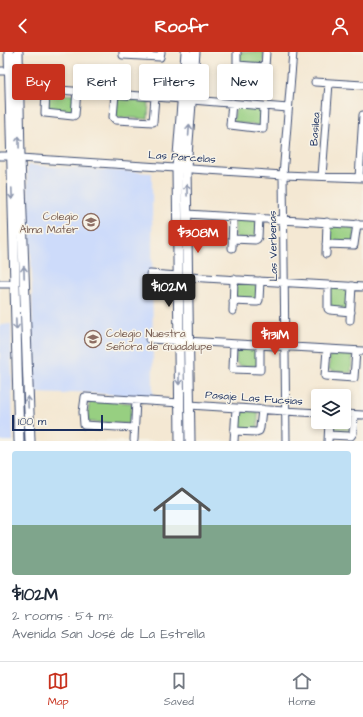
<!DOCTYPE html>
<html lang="en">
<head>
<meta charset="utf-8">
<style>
	:root { --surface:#fff; --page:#f2f2f3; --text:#1f2937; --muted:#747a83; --line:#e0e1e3; --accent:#c8321e }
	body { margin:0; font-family:"Architects Daughter",sans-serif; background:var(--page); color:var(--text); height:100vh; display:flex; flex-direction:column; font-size:15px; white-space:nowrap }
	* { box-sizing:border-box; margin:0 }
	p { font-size:13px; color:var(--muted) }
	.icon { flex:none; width:22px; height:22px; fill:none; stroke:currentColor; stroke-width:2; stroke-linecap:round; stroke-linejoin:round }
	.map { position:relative; height:389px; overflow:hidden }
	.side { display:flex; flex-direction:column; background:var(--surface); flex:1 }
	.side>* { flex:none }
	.top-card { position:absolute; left:12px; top:12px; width:339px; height:36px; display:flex; gap:8px }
	.fabs { position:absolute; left:311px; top:337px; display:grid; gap:8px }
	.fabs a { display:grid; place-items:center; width:40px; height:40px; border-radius:4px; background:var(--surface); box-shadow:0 2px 6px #0003; font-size:20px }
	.scale { position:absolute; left:12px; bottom:10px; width:91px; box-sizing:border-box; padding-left:4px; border:2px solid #1b2f5e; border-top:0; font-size:11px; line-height:14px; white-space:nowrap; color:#1b2f5e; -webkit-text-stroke:3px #f7f3e8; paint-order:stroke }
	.price { position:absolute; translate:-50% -34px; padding:0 9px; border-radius:4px; background:var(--accent); color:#fff; font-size:13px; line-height:26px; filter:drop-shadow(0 1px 2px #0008) }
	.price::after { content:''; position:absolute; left:50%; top:24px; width:12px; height:9px; margin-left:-6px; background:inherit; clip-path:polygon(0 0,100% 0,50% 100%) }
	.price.current { background:#222; color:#fff }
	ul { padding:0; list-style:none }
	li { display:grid; align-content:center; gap:8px; height:212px; padding:0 12px }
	li span { display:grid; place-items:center; height:124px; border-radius:4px; color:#555 }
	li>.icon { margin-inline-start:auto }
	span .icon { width:72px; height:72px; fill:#fffc; stroke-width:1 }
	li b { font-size:17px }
	.tag { padding:0 14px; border-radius:4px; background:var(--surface); box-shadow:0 2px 6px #0003; font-size:14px; line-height:36px }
	.tag.current { background:var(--accent); color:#fff }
	header { display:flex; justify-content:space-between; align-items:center; height:52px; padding:0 12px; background:var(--accent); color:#fff; font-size:18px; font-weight:800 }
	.menu { display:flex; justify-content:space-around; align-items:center; height:56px; border-top:1px solid var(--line); background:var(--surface); font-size:11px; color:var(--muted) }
	.menu a { display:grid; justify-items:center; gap:2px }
	.menu .current { color:var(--accent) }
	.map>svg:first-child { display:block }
	.built { fill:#cddbfa }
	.green { fill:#97cf81; stroke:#597f70 }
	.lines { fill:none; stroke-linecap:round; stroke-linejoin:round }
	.street-casing { stroke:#3c4b70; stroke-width:9 }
	.secondary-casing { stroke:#3c4b70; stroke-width:11 }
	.street { stroke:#fff; stroke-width:7 }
	.secondary { stroke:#fff; stroke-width:9 }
	.oneway { stroke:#8d97ae }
	.labels { text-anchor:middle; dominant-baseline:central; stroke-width:3; stroke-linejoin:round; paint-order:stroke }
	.street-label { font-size:11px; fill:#1b2f5e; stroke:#f7f3e8 }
	.education-label { font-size:11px; fill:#785e54; stroke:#f7f3e8; text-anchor:end }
</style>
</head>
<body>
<header><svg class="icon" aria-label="back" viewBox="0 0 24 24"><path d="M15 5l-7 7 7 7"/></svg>Roofr<svg class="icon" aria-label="person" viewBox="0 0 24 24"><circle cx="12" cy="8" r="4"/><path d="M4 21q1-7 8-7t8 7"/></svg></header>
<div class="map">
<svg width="363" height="389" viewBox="0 0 363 389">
	<rect width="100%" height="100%" fill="#f7f3e8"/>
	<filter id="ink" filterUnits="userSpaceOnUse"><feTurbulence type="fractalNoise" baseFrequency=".025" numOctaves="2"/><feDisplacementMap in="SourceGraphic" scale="8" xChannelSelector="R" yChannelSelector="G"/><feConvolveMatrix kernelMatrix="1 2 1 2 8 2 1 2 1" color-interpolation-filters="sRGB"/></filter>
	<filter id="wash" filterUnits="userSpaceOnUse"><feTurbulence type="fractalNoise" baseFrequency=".012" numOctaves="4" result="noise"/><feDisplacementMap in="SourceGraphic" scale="16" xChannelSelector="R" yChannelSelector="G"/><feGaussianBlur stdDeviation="0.9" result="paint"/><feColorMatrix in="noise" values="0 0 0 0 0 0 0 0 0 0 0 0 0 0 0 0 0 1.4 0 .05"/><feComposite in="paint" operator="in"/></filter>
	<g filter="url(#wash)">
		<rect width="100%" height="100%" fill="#f4e8d3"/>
		<path class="built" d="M28,113L152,121L153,345L74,340L65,342L33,341L32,224L27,116Z
			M11,272L13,389H0V273Z"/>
		<path class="green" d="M239,0H264L263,13L238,11Z
			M47,41L74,43L73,60L46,58Z
			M117,47L149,49L148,67L116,65Z
			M236,55H261L262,74L233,70Z
			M237,167L255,168L257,171L256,185L238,186L235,183V169Z
			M330,174L355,175L354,191L330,189Z
			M256,230L257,248L235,246L236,231Z
			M329,235L349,237L350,255L346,258L331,257Z
			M236,296L259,297L258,311L256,314H240L236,311Z
			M330,302L353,303L351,321L332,319L329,317Z
			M90,348L132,351L131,372L88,370V360Z
			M238,358L258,360V377L238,378Z
			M344,365L352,366L350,383L333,381L331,379L332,370H344Z"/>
	</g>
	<g filter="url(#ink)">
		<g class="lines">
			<g class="street-casing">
				<path id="street" d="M123,0V3L160,5L161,0
					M237,0V13L265,15L266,0
					M0,19H9
					M315,30L363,33
					M18,35L182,47
					M46,37L45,61L73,64L75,63L77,39
					M115,42L113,65L116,68L153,70L155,45
					M192,48L288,56
					M232,51L230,73L263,77L264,54
					M0,104H11L20,106L283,123L363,126
					M322,124L329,31
					M359,126L363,63
					M187,162L363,173
					M232,187L255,188L257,187L258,185L259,166
					M326,192L354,193L357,172
					M232,196L233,165
					M326,202L327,170
					M150,222L179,224
					M188,225L363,235
					M0,232H15
					M328,233V257L330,258L351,260
					M233,249L255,250H258L259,248L260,229
					M233,259L234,227
					M350,268L352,234
					M149,287L363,299
					M234,292L233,317L260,318V293
					M327,297L325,324L354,326L356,299
					M189,353L318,361
					M344,362L363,363
					M134,376L84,373L83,360L85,345L180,351
					M234,379L256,380L259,379L260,376L262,357
					M329,383L349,384H351L353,381L354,363
					M134,388L136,348
					M234,389L236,356
					M286,389L283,123L293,0
					M328,389L329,370"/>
			</g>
			<g class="secondary-casing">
				<path id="secondary" d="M9,0L19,389
					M18,0L20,106L30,389
					M180,389L177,116L186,0
					M190,389L186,116L195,0"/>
			</g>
			<use href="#street" class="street"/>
			<use href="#secondary" class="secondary"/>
		</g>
		<defs><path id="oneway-shaft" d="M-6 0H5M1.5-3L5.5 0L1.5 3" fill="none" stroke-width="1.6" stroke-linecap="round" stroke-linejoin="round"/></defs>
		<g class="oneway">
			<use href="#oneway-shaft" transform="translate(189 78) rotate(-86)"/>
			<use href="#oneway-shaft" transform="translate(19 90) rotate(-91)"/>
			<use href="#oneway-shaft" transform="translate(187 138) rotate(-91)"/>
			<use href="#oneway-shaft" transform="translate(12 142) rotate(88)"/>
			<use href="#oneway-shaft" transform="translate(24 220) rotate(-92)"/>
			<use href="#oneway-shaft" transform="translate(16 272) rotate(88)"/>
			<use href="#oneway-shaft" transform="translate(179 327) rotate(90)"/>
			<use href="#oneway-shaft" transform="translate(28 350) rotate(-92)"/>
		</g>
	</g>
	<defs>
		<g id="school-ring" transform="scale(0.9)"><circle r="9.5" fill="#f7f3e8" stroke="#8d6e63" stroke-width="1.5"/><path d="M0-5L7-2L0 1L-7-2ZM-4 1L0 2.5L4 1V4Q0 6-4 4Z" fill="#8d6e63"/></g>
	</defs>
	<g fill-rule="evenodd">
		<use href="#school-ring" x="91" y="170"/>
		<use href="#school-ring" x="93" y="287"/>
	</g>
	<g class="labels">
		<g class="street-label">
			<text transform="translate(315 77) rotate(-86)">Basilea</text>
			<text transform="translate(182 105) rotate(4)">Las Parcelas</text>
			<text transform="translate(273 194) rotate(-91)">Las Verbenas</text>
			<text transform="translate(254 346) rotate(4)">Pasaje Las Fucsias</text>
		</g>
		<g class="education-label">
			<text x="78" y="164">Colegio<tspan x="78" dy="13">Alma Mater</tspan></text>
			<text x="106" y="281" text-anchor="start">Colegio Nuestra<tspan x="106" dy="13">Señora de Guadalupe</tspan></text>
		</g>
	</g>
</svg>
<div class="fabs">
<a><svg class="icon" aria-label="layers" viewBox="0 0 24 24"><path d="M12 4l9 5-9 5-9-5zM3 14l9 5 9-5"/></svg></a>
</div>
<div class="scale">100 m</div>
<b class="price" style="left:198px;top:202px">$308M</b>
<b class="price current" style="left:169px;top:256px">$102M</b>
<b class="price" style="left:275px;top:304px">$131M</b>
<div class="top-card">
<a class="tag current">Buy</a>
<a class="tag">Rent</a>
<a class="tag">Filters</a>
<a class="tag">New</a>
</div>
</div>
<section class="side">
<ul>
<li><span style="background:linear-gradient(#bfe0f5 60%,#7fa58c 0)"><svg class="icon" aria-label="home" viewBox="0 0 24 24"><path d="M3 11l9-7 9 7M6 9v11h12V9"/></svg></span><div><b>$102M</b><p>2 rooms · 54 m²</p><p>Avenida San José de La Estrella</p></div></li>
</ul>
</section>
<nav class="menu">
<a class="current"><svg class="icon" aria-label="map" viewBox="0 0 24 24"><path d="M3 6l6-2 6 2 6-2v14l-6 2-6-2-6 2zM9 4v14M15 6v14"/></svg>Map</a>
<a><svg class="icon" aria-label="saved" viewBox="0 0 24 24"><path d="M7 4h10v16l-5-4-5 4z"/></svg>Saved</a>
<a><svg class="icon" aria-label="home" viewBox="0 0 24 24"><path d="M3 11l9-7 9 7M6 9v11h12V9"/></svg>Home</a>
</nav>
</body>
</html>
